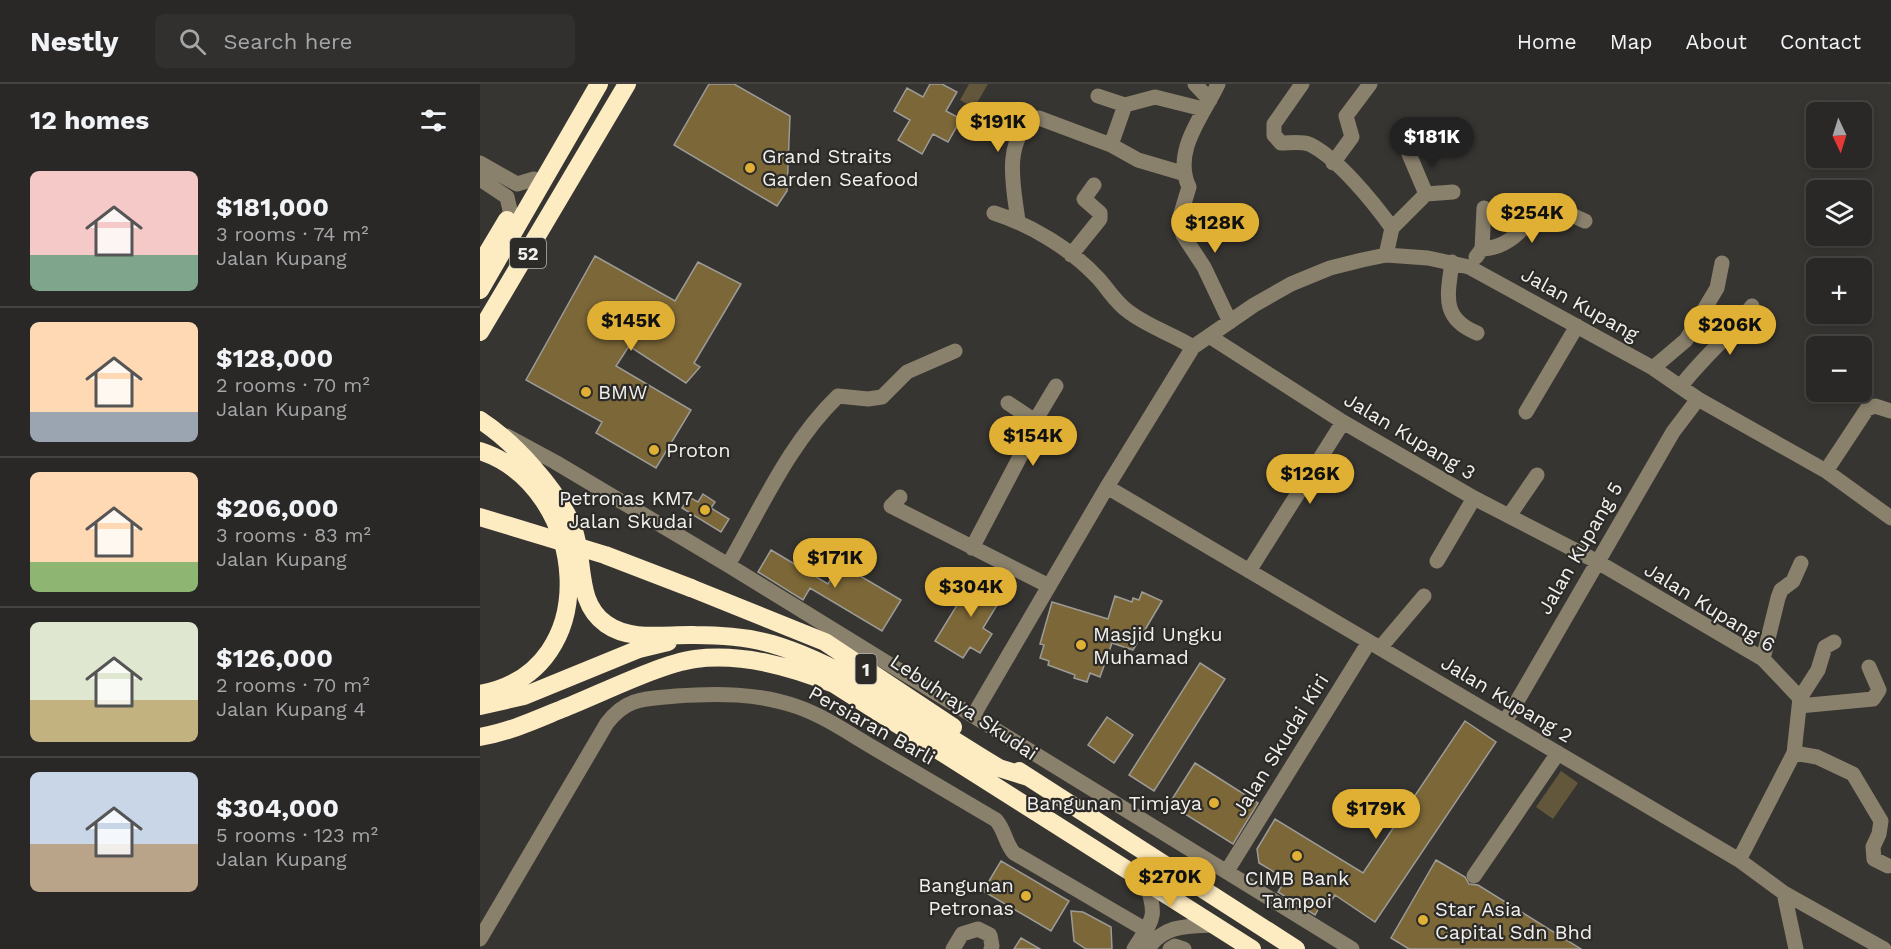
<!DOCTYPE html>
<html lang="en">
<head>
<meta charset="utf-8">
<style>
	:root { --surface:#292826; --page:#31302e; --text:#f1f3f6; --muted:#a5a6a7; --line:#454443; --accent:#e0b034 }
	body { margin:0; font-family:"Work Sans",sans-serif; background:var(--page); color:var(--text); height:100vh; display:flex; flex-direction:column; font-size:22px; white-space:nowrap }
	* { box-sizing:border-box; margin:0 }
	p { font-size:20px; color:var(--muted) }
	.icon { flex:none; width:33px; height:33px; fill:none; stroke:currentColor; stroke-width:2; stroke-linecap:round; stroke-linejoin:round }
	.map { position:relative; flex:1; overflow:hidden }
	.side { display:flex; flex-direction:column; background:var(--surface); width:480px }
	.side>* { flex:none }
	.needle { width:39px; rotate:176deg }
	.tools { position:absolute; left:1326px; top:18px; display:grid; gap:12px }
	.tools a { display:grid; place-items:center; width:66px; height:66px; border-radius:9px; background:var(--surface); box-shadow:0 3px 9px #0003,0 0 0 2px var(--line); font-size:30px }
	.price { position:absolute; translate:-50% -51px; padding:0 14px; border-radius:21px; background:var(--accent); color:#111; font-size:20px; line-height:39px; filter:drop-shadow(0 2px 3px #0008) }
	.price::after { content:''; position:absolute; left:50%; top:36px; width:18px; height:14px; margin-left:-9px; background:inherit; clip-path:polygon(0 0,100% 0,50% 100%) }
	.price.current { background:#222; color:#fff }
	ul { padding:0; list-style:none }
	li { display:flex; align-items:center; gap:18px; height:150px; padding:0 30px }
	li+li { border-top:2px solid var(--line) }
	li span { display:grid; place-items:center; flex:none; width:168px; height:120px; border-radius:9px; color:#555 }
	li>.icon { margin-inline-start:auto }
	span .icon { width:72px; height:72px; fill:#fffc; stroke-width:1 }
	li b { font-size:26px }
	h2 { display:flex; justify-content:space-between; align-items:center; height:72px; padding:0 30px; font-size:26px }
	header { display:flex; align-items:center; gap:36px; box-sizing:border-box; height:84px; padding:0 30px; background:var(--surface); border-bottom:2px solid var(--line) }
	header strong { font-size:28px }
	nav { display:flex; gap:33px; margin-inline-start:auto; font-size:21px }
	.search { width:420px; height:54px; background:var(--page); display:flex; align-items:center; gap:15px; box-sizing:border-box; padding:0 21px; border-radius:9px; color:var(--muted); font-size:22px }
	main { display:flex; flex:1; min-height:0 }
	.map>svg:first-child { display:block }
	.green { fill:#63573b }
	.building { fill:#7c6738; stroke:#9d9b97; stroke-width:1.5 }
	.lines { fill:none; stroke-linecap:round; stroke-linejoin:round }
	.minor { stroke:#8a816c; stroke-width:15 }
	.highway { stroke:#fdebc2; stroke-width:18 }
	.highway-bridge { stroke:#fdebc2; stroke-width:18 }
	.poi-dot { fill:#e0b034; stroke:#2c2b28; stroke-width:2 }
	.labels { text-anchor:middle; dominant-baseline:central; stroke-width:4.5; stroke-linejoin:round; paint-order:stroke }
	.shield { fill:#2c2b28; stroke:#b6b5b3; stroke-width:1.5 }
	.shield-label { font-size:18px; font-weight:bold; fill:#f1f0ee }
	.poi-label { font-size:20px; fill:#f1f0ee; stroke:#2c2b28; text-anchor:start }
	.street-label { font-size:20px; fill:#f1f0ee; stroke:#2c2b28 }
</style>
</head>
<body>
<header>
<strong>Nestly</strong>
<div class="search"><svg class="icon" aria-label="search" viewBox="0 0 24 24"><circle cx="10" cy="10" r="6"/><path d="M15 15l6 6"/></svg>Search here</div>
<nav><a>Home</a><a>Map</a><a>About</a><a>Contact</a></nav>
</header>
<main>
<section class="side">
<h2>12 homes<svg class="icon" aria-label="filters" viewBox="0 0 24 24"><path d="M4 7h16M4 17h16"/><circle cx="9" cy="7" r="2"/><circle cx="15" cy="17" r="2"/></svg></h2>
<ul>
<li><span style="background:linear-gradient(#f6c9c9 70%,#7fa58c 0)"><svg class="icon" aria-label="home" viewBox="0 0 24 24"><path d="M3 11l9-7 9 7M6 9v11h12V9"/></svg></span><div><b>$181,000</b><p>3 rooms · 74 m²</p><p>Jalan Kupang</p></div></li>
<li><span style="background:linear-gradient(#ffd9b3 75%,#9aa5b1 0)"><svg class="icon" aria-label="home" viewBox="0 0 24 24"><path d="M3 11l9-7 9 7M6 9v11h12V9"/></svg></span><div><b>$128,000</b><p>2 rooms · 70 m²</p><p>Jalan Kupang</p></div></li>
<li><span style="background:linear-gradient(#ffd9b3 75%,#8fb573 0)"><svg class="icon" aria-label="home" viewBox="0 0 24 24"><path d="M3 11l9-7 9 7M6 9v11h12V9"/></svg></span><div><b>$206,000</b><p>3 rooms · 83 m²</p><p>Jalan Kupang</p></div></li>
<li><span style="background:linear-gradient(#dfe7d0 65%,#c2b280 0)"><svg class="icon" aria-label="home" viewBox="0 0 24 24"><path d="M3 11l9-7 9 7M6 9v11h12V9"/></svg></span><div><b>$126,000</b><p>2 rooms · 70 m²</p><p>Jalan Kupang 4</p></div></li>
<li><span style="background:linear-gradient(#c9d6e8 60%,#b9a48a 0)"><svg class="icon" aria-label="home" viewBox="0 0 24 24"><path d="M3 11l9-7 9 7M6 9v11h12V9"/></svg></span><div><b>$304,000</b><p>5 rooms · 123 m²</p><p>Jalan Kupang</p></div></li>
</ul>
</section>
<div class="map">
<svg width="1411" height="865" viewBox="0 0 1411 865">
	<rect width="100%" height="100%" fill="#373532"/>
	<path class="green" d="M489,0H508L494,24L480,16Z
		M1081,687L1098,699L1073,735L1056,723Z"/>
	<path class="building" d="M229,0H254L310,32L307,107L297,122L194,61Z
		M450,0H462L477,8L466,27L481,35L468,58L453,50L442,70L418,56L430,36L414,27L427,4L443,13Z
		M115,172L195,217L218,178L261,200L214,279L220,283L206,299L149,262L136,282L211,326L176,384L116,349L122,338L46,296Z
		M223,410L235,418L231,424L249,435L241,448L202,424L209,413L218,418Z
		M291,466L348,500L360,480L421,516L402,547L330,504L323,516L278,488Z
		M496,490L525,508L503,544L512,550L500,569L490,563L483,574L455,557Z
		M662,508L682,517L653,566L632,559L620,593L610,589L607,598L594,594L595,591L568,581L569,577L560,574L564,561L560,560L572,518L628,535L635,512L652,518L653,514L659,516Z
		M720,579L745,595L674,707L649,691Z
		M627,633L653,651L634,679L608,661Z
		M985,637L1016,658L895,838L855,811L849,821L843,817L835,831L798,808L806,795L779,779L777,765L795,735L883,789Z
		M715,679L778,719L753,760L689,720Z
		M956,776L985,793L989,800L998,801L1101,865H929L911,854Z
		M521,777L589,817L571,847L503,807Z
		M591,827L603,828L631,843L632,865H606L594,857Z
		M541,854L560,865H534Z"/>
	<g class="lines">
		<path class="minor" d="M715,0L730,16
			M738,0C723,32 692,67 709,103L699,136L703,151L724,183L750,238
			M822,0L794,40V51L801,59C810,59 820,57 829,60C857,73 894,119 912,144L906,171
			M618,12L645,21L675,13L723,25
			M631,61L645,21
			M929,70L946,110
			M0,79L37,100L54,95
			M853,79L872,53L866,32L890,0
			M0,95L27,113L30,126L29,133
			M514,129C551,141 591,165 618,194C629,206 635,218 649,228C669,243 692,250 713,263
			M538,137C534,105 522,59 553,35L559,34L631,61L658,76L702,89
			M912,144L946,110L973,108
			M1002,165C1039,164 1051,126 1069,124C1079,123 1095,133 1105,137
			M591,171L620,135V129L604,115L614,101
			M996,173L1002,165L1004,124
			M972,178C968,210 960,234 997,249
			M729,252L863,338L994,414L1116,477L1283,575L1320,614L1314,669L1259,776
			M1173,284L1206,256L1237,204L1242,179
			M1201,302C1223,273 1250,252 1272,222
			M1046,328L1097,242
			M555,337L576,302
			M27,352L75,378L248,481L872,865
			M1346,387L1387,325L1395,322L1411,327
			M627,403L1259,776L1304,809L1404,865
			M420,413L411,422L569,502
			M1029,432L1057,391
			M492,464L552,350L555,337L528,319
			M957,477L994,414
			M248,481C281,424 310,358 358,312L388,315L402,313L427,288L475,267
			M769,487L863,338
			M900,564L944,512
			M1283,575L1298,514L1301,506L1313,497L1321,479
			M1320,614L1338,586L1345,563L1354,558
			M1319,622L1393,615L1399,606L1389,583
			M493,632L627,403L713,263L774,221L811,200L850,184L882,176L906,171L948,174L989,183L1173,284L1218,315L1346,387L1411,434
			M1025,638L1193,348L1218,315
			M1314,669L1337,673L1373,690L1401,737L1399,750L1393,763L1394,775L1408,782
			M747,787L889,558
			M994,792L1078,669
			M1304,809L1316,865
			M0,855L127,639C147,613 165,615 196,612C236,609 279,609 318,623C344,632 370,650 394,664C435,688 475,712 516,736C525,746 525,759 534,769L666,846
			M473,865L482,850L498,845L510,851L512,862L511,865
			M654,865C673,835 678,834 666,798
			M668,865C683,841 707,842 733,841
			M690,865L695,862L704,865"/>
		<path class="highway" d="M0,181L27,136
			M0,206L119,0
			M0,248L147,0
			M0,336C34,358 76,404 92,441C106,474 94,518 126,540C151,558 187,550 215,551C240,551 268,553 292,560C367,582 450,643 519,684L548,693
			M0,367C108,402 128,587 0,610
			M211,504L345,558L473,643
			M0,622L44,612L159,565L188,558
			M0,653C29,648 55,636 82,625C118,611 179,580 215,575C263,569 311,583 354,600L772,865
			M539,687L816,865"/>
		<path class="highway-bridge" d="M0,433L125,471L211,504"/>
	</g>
	<g class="poi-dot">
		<circle cx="270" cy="84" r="6"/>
		<circle cx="106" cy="308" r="6"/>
		<circle cx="174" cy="366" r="6"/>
		<circle cx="225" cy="426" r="6"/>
		<circle cx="601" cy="561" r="6"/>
		<circle cx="734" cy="719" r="6"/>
		<circle cx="817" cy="772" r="6"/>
		<circle cx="546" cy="812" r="6"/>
		<circle cx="943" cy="836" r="6"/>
	</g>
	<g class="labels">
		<g class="shield">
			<rect x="30" y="154" width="36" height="30" rx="4.5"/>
			<rect x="375.5" y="570" width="21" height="30" rx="4.5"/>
		</g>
		<g class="shield-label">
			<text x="48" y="169">52</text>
			<text x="386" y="585">1</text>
		</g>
		<g class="poi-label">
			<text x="282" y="72">Grand Straits<tspan x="282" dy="23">Garden Seafood</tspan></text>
			<text x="118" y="308">BMW</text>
			<text x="186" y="366">Proton</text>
			<text x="213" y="414" text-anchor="end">Petronas KM7<tspan x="213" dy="23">Jalan Skudai</tspan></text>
			<text x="613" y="550">Masjid Ungku<tspan x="613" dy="23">Muhamad</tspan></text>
			<text x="722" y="719" text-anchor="end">Bangunan Timjaya</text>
			<text x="817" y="794" text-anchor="middle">CIMB Bank<tspan x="817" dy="23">Tampoi</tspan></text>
			<text x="534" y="801" text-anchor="end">Bangunan<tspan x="534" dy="23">Petronas</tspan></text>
			<text x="955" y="825">Star Asia<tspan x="955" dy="23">Capital Sdn Bhd</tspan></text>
		</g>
		<g class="street-label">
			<text transform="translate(1100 220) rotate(29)">Jalan Kupang</text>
			<text transform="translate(930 352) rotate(31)">Jalan Kupang 3</text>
			<text transform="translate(1100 464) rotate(-60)">Jalan Kupang 5</text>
			<text transform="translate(1230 523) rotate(32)">Jalan Kupang 6</text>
			<text transform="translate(1027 615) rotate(31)">Jalan Kupang 2</text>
			<text transform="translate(484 623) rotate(34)">Lebuhraya Skudai</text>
			<text transform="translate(392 641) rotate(29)">Persiaran Barli</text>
			<text transform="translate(800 661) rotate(-58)">Jalan Skudai Kiri</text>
		</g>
	</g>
</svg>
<div class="tools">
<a><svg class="needle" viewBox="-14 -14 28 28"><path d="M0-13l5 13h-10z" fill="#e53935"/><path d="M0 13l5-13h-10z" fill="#a5a6a7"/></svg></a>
<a><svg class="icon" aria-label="layers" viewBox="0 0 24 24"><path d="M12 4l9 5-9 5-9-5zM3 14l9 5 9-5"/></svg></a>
<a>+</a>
<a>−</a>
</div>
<b class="price" style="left:518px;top:69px">$191K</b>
<b class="price current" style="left:952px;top:84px">$181K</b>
<b class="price" style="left:1052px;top:160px">$254K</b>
<b class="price" style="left:735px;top:170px">$128K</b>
<b class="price" style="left:151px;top:268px">$145K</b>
<b class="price" style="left:1250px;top:272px">$206K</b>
<b class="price" style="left:553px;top:383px">$154K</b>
<b class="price" style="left:830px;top:421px">$126K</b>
<b class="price" style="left:355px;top:505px">$171K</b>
<b class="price" style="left:491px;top:534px">$304K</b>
<b class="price" style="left:896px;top:756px">$179K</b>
<b class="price" style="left:690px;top:824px">$270K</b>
</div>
</main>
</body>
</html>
